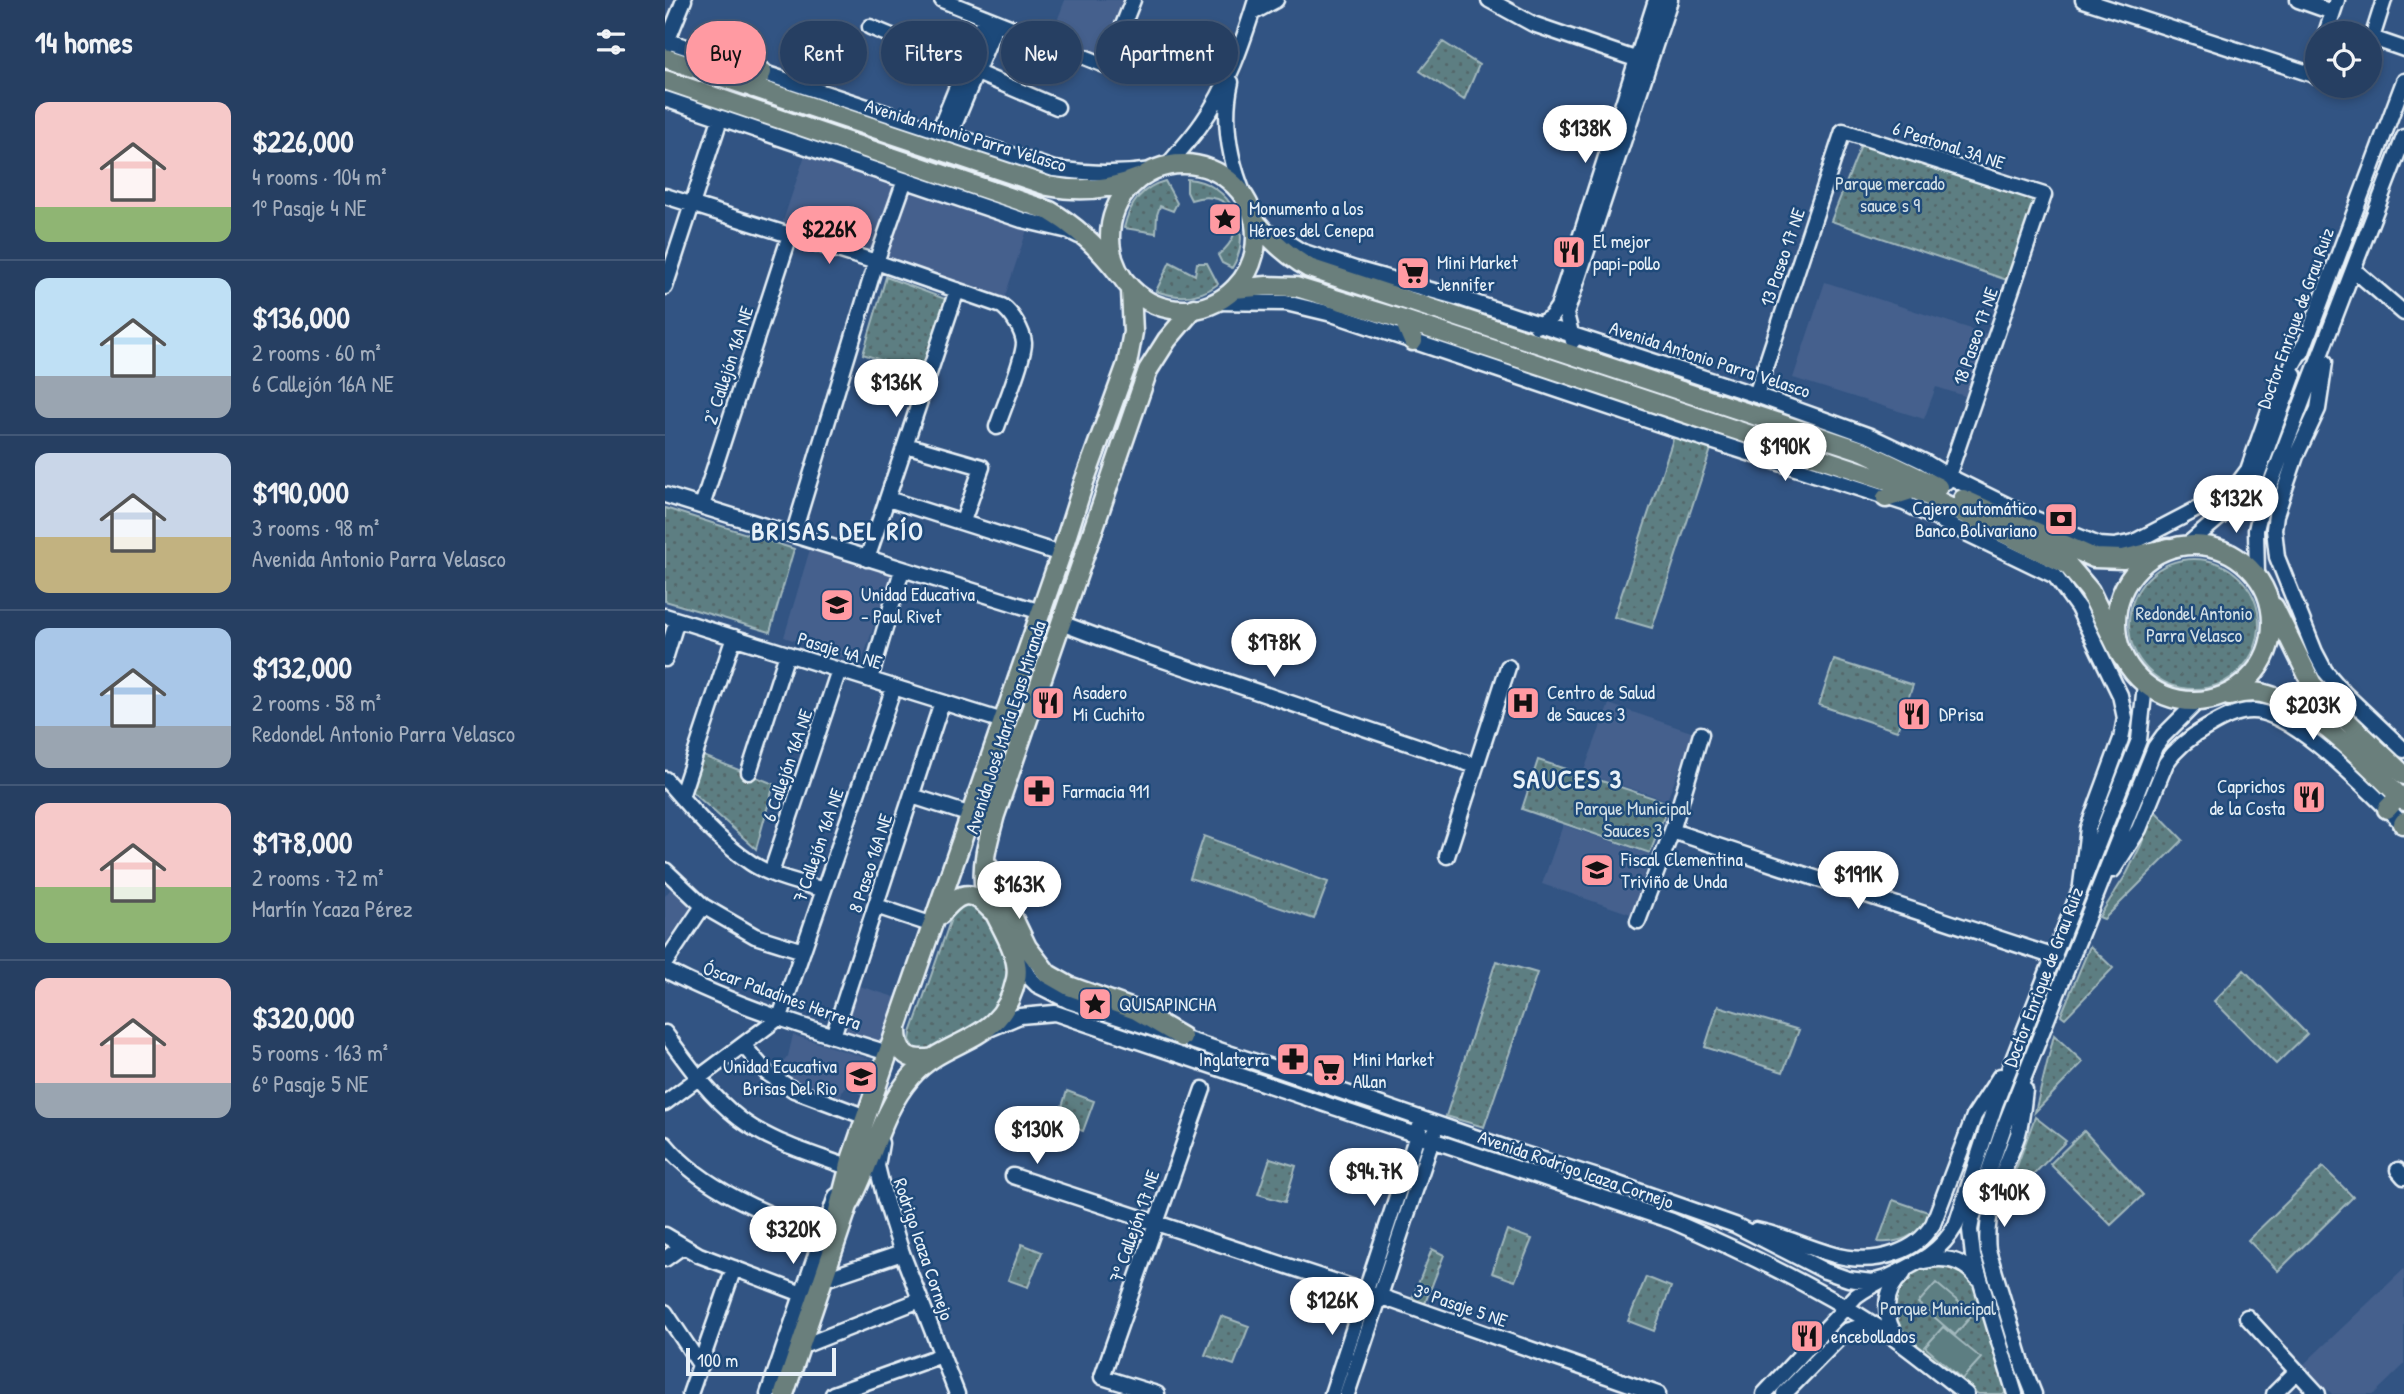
<!DOCTYPE html>
<html lang="en">
<head>
<meta charset="utf-8">
<style>
	:root { --surface:#263f62; --page:#2e4668; --text:#f1f3f6; --muted:#a4afbe; --line:#425877; --accent:#ff9aa2 }
	body { margin:0; font-family:"Patrick Hand",sans-serif; background:var(--page); color:var(--text); height:100vh; display:flex; flex-direction:column; font-size:26px; white-space:nowrap }
	* { box-sizing:border-box; margin:0 }
	p { font-size:23px; color:var(--muted) }
	.icon { flex:none; width:38px; height:38px; fill:none; stroke:currentColor; stroke-width:2; stroke-linecap:round; stroke-linejoin:round }
	.map { position:relative; flex:1; overflow:hidden }
	.sheet { display:flex; flex-direction:column; background:var(--surface); width:665px }
	.sheet>* { flex:none }
	.hud { position:absolute; left:21px; top:21px; width:665px; height:63px; display:flex; gap:14px }
	.fabs { position:absolute; left:1640px; top:21px; display:grid; gap:14px }
	.fabs a { display:grid; place-items:center; width:77px; height:77px; border-radius:50%; background:var(--surface); box-shadow:0 4px 10px #0003,0 0 0 2px var(--line); font-size:35px }
	.scale { position:absolute; left:21px; bottom:18px; width:150px; box-sizing:border-box; padding-left:7px; border:4px solid #e8f1f8; border-top:0; font-size:19px; line-height:24px; white-space:nowrap; color:#e8f1f8; -webkit-text-stroke:5px #1f4a7a; paint-order:stroke }
	.price { position:absolute; translate:-50% -60px; padding:0 16px; border-radius:24px; background:#fff; color:#222; font-size:23px; line-height:46px; filter:drop-shadow(0 2px 4px #0008) }
	.price::after { content:''; position:absolute; left:50%; top:42px; width:21px; height:16px; margin-left:-10px; background:inherit; clip-path:polygon(0 0,100% 0,50% 100%) }
	.price.selected { background:var(--accent); color:#111 }
	ul { padding:0; list-style:none }
	li { display:flex; align-items:center; gap:21px; height:175px; padding:0 35px }
	li+li { border-top:2px solid var(--line) }
	li span { display:grid; place-items:center; flex:none; width:196px; height:140px; border-radius:14px; color:#555 }
	li>.icon { margin-inline-start:auto }
	span .icon { width:84px; height:84px; fill:#fffc; stroke-width:1 }
	li b { font-size:30px }
	h2 { display:flex; justify-content:space-between; align-items:center; height:84px; padding:0 35px; font-size:30px }
	.tag { padding:0 24px; border-radius:32px; background:var(--surface); box-shadow:0 4px 10px #0003,0 0 0 2px var(--line); font-size:24px; line-height:63px }
	.tag.selected { background:var(--accent); color:#111 }
	main { display:flex; flex:1; min-height:0 }
	.map>svg:first-child { display:block }
	.built { fill:#44608d }
	.grass { fill:url(#grass-dots); stroke:#a2b8bd; stroke-width:2 }
	.garden { fill:#5d7e82; stroke:#a2b8bd; stroke-width:2 }
	.lines { fill:none; stroke-linecap:round; stroke-linejoin:round }
	.minor-casing { stroke:#e8f1f8; stroke-width:19 }
	.major-casing { stroke:#e8f1f8; stroke-width:23 }
	.minor { stroke:#1f4a7a; stroke-width:14 }
	.major { stroke:#6b7f7c; stroke-width:18 }
	.labels { text-anchor:middle; dominant-baseline:central; stroke-width:5; stroke-linejoin:round; paint-order:stroke }
	.street-label { font-size:19px; fill:#e8f1f8; stroke:#1f4a7a }
	.park-label { font-size:19px; fill:#d3e0e6; stroke:#1f4a7a }
	.poi-label { font-size:19px; fill:#e8f1f8; stroke:#1f4a7a; text-anchor:start }
	.district-label { font-size:26px; font-weight:bold; letter-spacing:2px; fill:#e8f1f8; stroke:#1f4a7a }
</style>
</head>
<body>
<main>
<section class="sheet">
<h2>14 homes<svg class="icon" aria-label="filters" viewBox="0 0 24 24"><path d="M4 7h16M4 17h16"/><circle cx="9" cy="7" r="2"/><circle cx="15" cy="17" r="2"/></svg></h2>
<ul>
<li><span style="background:linear-gradient(#f6c9c9 75%,#8fb573 0)"><svg class="icon" aria-label="home" viewBox="0 0 24 24"><path d="M3 11l9-7 9 7M6 9v11h12V9"/></svg></span><div><b>$226,000</b><p>4 rooms · 104 m²</p><p>1º Pasaje 4 NE</p></div></li>
<li><span style="background:linear-gradient(#bfe0f5 70%,#9aa5b1 0)"><svg class="icon" aria-label="home" viewBox="0 0 24 24"><path d="M3 11l9-7 9 7M6 9v11h12V9"/></svg></span><div><b>$136,000</b><p>2 rooms · 60 m²</p><p>6 Callejón 16A NE</p></div></li>
<li><span style="background:linear-gradient(#c9d6e8 60%,#c2b280 0)"><svg class="icon" aria-label="home" viewBox="0 0 24 24"><path d="M3 11l9-7 9 7M6 9v11h12V9"/></svg></span><div><b>$190,000</b><p>3 rooms · 98 m²</p><p>Avenida Antonio Parra Velasco</p></div></li>
<li><span style="background:linear-gradient(#a9c7e8 70%,#9aa5b1 0)"><svg class="icon" aria-label="home" viewBox="0 0 24 24"><path d="M3 11l9-7 9 7M6 9v11h12V9"/></svg></span><div><b>$132,000</b><p>2 rooms · 58 m²</p><p>Redondel Antonio Parra Velasco</p></div></li>
<li><span style="background:linear-gradient(#f6c9c9 60%,#8fb573 0)"><svg class="icon" aria-label="home" viewBox="0 0 24 24"><path d="M3 11l9-7 9 7M6 9v11h12V9"/></svg></span><div><b>$178,000</b><p>2 rooms · 72 m²</p><p>Martín Ycaza Pérez</p></div></li>
<li><span style="background:linear-gradient(#f6c9c9 75%,#9aa5b1 0)"><svg class="icon" aria-label="home" viewBox="0 0 24 24"><path d="M3 11l9-7 9 7M6 9v11h12V9"/></svg></span><div><b>$320,000</b><p>5 rooms · 163 m²</p><p>6º Pasaje 5 NE</p></div></li>
</ul>
</section>
<div class="map">
<svg width="1739" height="1394" viewBox="0 0 1739 1394">
	<defs>
		<pattern id="grass-dots" width="8" height="8" patternUnits="userSpaceOnUse" patternTransform="scale(1.75)"><rect width="8" height="8" fill="#5d7e82"/><path d="M2 2h.1M6 6h.1" fill="none" stroke="#536669" stroke-width="1.8" stroke-linecap="round"/></pattern>
	</defs>
	<rect width="100%" height="100%" fill="#325483"/>
	<filter id="ink" filterUnits="userSpaceOnUse"><feTurbulence type="fractalNoise" baseFrequency=".0143" numOctaves="2"/><feDisplacementMap in="SourceGraphic" scale="14" xChannelSelector="R" yChannelSelector="G"/><feConvolveMatrix kernelMatrix="1 2 1 2 8 2 1 2 1" color-interpolation-filters="sRGB"/></filter>
	<g filter="url(#ink)">
		<path class="built" d="M400,0H463L440,57L386,37Z
			M140,155L363,227L339,299L116,227Z
			M1160,282L1325,335L1303,397L1271,387L1259,419L1128,378Z
			M145,549L227,573L196,664L119,637Z
			M944,704L1029,733L1002,800L918,773Z
			M898,825L986,855L966,914L877,884Z
			M8,886L27,905L0,944V896Z
			M191,985L236,999L220,1042L176,1029Z
			M128,1035L214,1062L200,1096L179,1087L174,1099L137,1088L112,1071L123,1056Z
			M1739,1269V1365L1709,1394H1667L1638,1365Z"/>
		<path class="grass" d="M778,42L814,65L799,100L755,71Z
			M1199,138L1371,198L1342,280L1166,221Z
			M522,179C566,182 590,231 567,268L557,263L553,255C588,229 567,186 526,200L522,192Z
			M500,181L512,203L508,211L495,206L492,215L491,233L459,228C464,205 477,187 500,181Z
			M505,262L530,275L532,263H542L553,284C534,299 513,299 491,291Z
			M221,277L283,300L257,374L198,354Z
			M1009,436L1046,449L987,628L949,617Z
			M0,508L129,549L105,632L0,601Z
			M1464 624a65 65 0 1 1 130 0a65 65 0 1 1-130 0Z
			M1169,660L1248,685L1232,731L1154,705Z
			M36,755L109,784L91,849L25,790Z
			M873,760L1004,803L985,853L857,809Z
			M1489,810L1518,840L1439,919L1434,917L1462,873L1476,845Z
			M539,836L663,882L649,919L525,878Z
			M301,901L318,912L341,959L343,974L342,981L331,1008L323,1020L262,1051L251,1050L245,1040L246,1033L289,910Z
			M1425,946L1448,968L1400,1018L1396,1015Z
			M831,961L872,973L819,1127L781,1116Z
			M1579,970L1642,1034L1611,1064L1549,1001Z
			M1053,1006L1134,1030L1118,1072L1040,1047Z
			M1389,1035L1418,1062L1370,1112Z
			M402,1091L429,1101L418,1131L392,1122Z
			M1370,1117L1401,1141L1337,1207Z
			M1419,1131L1478,1195L1446,1225L1385,1164Z
			M605,1158L631,1166L620,1202L593,1194Z
			M1658,1167L1688,1197L1613,1271L1583,1240Z
			M1228,1200L1266,1213C1255,1234 1237,1244 1213,1242Z
			M842,1230L867,1239L850,1281L827,1273Z
			M357,1244L377,1252L363,1287L343,1280Z
			M767,1249L779,1255L758,1308L745,1304Z
			M1257,1265C1274,1266 1291,1266 1304,1278C1316,1289 1340,1377 1340,1394H1313L1239,1336L1232,1320L1229,1297L1244,1273Z
			M981,1277L1006,1287L989,1331L963,1321Z
			M556,1316L584,1326L569,1365L540,1355Z"/>
		<path class="garden" d="M1271,1283L1308,1314L1290,1335L1253,1303Z
			M1278,1327L1316,1358L1297,1379L1260,1347Z"/>
		<g class="lines">
			<g class="minor-casing">
				<path id="minor" d="M277,0L442,66L468,0
					M824,0L868,24L979,62
					M1418,0L1652,76
					M1633,0L1667,12
					M1719,0L1707,38L1739,49
					M587,13L611,0
					M205,27L299,66
					M1661,33L1672,0
					M0,40L389,169C423,173 454,175 488,170
					M0,47L19,0
					M310,72L392,107
					M1648,75L1652,61
					M566,82C557,121 564,158 579,195
					M0,99L357,220L404,231L414,236
					M274,131L320,17
					M285,135L332,22
					M503,165C514,151 527,138 537,123C563,87 578,42 591,0
					M0,196L211,262L337,306C347,313 358,331 359,343C359,359 338,409 332,427
					M614,237L636,251L690,269L798,299L1091,395L1205,436L1260,462L1283,476L1368,518L1434,545L1449,546L1469,542L1555,497L1571,486L1583,470L1608,399L1639,345
					M1689,270L1739,313
					M0,287L55,119
					M550,302L621,303L667,314L1009,429L1239,503L1390,576L1413,608L1455,695L1460,718L1456,739L1423,828L1416,885
					M871,326L886,317L893,307L991,0
					M908,341L901,314L1005,0
					M1637,352L1739,81
					M1660,362L1653,409L1631,456L1611,515L1609,529L1612,557L1650,652L1660,671L1680,694L1739,750
					M1091,395L1178,131L1379,195L1281,482
					M241,445L317,467L298,521
					M0,495L376,612
					M223,499L396,554
					M37,506L125,235
					M128,535L211,262L240,180
					M1522,545L1582,494L1589,484L1629,374
					M202,559L292,290
					M1592,575L1591,530L1596,509L1739,137
					M0,616L338,721
					M396,623L460,647L811,766
					M0,659L12,620
					M205,679L237,570
					M84,772L122,654
					M0,779C26,809 53,841 86,863C107,877 135,882 158,890
					M247,796L306,815
					M16,797L69,637
					M1007,831L1390,957
					M782,856L843,667
					M0,870L38,906L90,936L138,951
					M1448,870L1474,829L1501,763C1512,747 1525,737 1541,728C1555,720 1570,711 1586,711C1629,710 1707,795 1739,825
					M106,873L174,670
					M211,906L268,925
					M973,921L1007,831L1036,734
					M351,956L364,977L372,985L404,1001L606,1067L856,1153L945,1181L1070,1225L1160,1271L1183,1279L1207,1282L1225,1277
					M0,963L38,906
					M0,970C70,1006 148,1030 223,1053
					M324,1029L355,1016L390,1013L1007,1221C1079,1252 1150,1286 1216,1329C1245,1349 1273,1372 1301,1394
					M0,1033C23,1065 44,1095 75,1119C105,1142 145,1153 180,1166
					M168,1036L277,702
					M78,1045L102,1073L129,1090L201,1117
					M1360,1090C1358,1105 1357,1120 1353,1134C1340,1171 1318,1210 1323,1250L1359,1369L1369,1394
					M0,1103L115,1017L229,687
					M216,1143L212,1166L220,1199L237,1253L292,1394
					M0,1144C36,1188 105,1217 158,1233
					M1733,1170L1739,1177
					M348,1176L714,1296L993,1394
					M1091,1230C1142,1240 1178,1272 1231,1253C1248,1247 1258,1239 1268,1224L1309,1116L1335,1076
					M0,1235L34,1255L137,1294
					M0,1259L18,1246
					M1259,1261C1280,1256 1299,1260 1312,1278
					M166,1277L237,1253
					M0,1312L36,1366
					M1582,1317L1653,1394
					M1234,1340C1218,1320 1217,1291 1238,1274
					M143,1344L255,1300
					M25,1394L69,1268
					M103,1394L171,1196
					M168,1394L277,1355
					M492,1394L437,1377L538,1089
					M667,1394L755,1126
					M682,1394L769,1134
					M1099,1394L1191,1296C1227,1269 1267,1267 1291,1225L1330,1105L1474,740L1480,685
					M1119,1394L1181,1331L1194,1327L1212,1329
					M1350,1394L1308,1256L1305,1230L1307,1219L1338,1130L1490,747L1498,736L1533,701
					M1609,1394L1632,1371"/>
			</g>
			<g class="major-casing">
				<path id="major" d="M0,58L383,186C413,192 444,190 473,178
					M0,80L385,211C414,228 435,249 455,275
					M88,88L97,72
					M445 237a73 73 0 1 1 146 0a73 73 0 1 1-146 0Z
					M589,220C605,239 622,256 644,268L1198,451L1273,487
					M569,289L602,286L631,287L739,320L1249,489L1403,565L1425,591L1457,657
					M739,320L748,341
					M1221,498L1249,489
					M1298,499L1429,558L1458,559L1504,548
					M1451 623a78 78 0 1 1 156 0a78 78 0 1 1-156 0Z
					M1609,607L1647,684L1666,706L1739,775
					M1564,696C1575,693 1585,691 1596,693C1645,703 1705,766 1739,801
					M1722,809L1734,796
					M1738,824L1739,822
					M323,866L362,947L383,974L404,986L471,1010L517,1037
					M275,915C294,892 305,887 327,911
					M232,1030C232,1055 245,1062 268,1058
					M173,1211L187,1157L396,554L419,482L462,364L468,332L466,290
					M119,1394L183,1206C207,1165 214,1114 246,1077C282,1035 337,1046 351,979C357,951 327,917 320,889C315,867 324,837 330,815L483,370L502,340L529,308"/>
			</g>
			<use href="#minor" class="minor"/>
			<use href="#major" class="major"/>
		</g>
	</g>
	<defs>
		<g id="sight-square" transform="scale(1.75)"><rect x="-9" y="-9" width="18" height="18" rx="4" fill="#ff9aa2" stroke="#1f4a7a"/><path d="M0-6L1.8-2.2L6-1.7L2.9 1.2L3.7 5.4L0 3.3L-3.7 5.4L-2.9 1.2L-6-1.7L-1.8-2.2Z" fill="#111"/></g>
		<g id="restaurant-square" transform="scale(1.75)"><rect x="-9" y="-9" width="18" height="18" rx="4" fill="#ff9aa2" stroke="#1f4a7a"/><path d="M-5-6h1v4h1v-4h1v4h1v-4h1v5L-1.5 .5V6h-2V.5L-5-1ZM5-6V6H3V1.5H1.5Q1.5-4 5-6Z" fill="#111"/></g>
		<g id="supermarket-square" transform="scale(1.75)"><rect x="-9" y="-9" width="18" height="18" rx="4" fill="#ff9aa2" stroke="#1f4a7a"/><path d="M-6-5.5h2.5l.6 2H6L4.5 2H-2.5L-4.4-4H-6ZM-1.5 3.2a1.3 1.3 0 1 0 .1 0ZM3 3.2a1.3 1.3 0 1 0 .1 0Z" fill="#111"/></g>
		<g id="bank-square" transform="scale(1.75)"><rect x="-9" y="-9" width="18" height="18" rx="4" fill="#ff9aa2" stroke="#1f4a7a"/><path d="M-6-4H6V4H-6ZM0-2.3a2.3 2.3 0 1 0 0 4.6a2.3 2.3 0 1 0 0-4.6Z" fill="#111"/></g>
		<g id="school-square" transform="scale(1.75)"><rect x="-9" y="-9" width="18" height="18" rx="4" fill="#ff9aa2" stroke="#1f4a7a"/><path d="M0-5L7-2L0 1L-7-2ZM-4 1L0 2.5L4 1V4Q0 6-4 4Z" fill="#111"/></g>
		<g id="hospital-square" transform="scale(1.75)"><rect x="-9" y="-9" width="18" height="18" rx="4" fill="#ff9aa2" stroke="#1f4a7a"/><path d="M-5-5h3v3.5h4V-5h3V5h-3V1.5h-4V5h-3Z" fill="#111"/></g>
		<g id="pharmacy-square" transform="scale(1.75)"><rect x="-9" y="-9" width="18" height="18" rx="4" fill="#ff9aa2" stroke="#1f4a7a"/><path d="M-2-6h4v4h4v4h-4v4h-4v-4h-4v-4h4Z" fill="#111"/></g>
	</defs>
	<g fill-rule="evenodd">
		<use href="#sight-square" x="560" y="219"/>
		<use href="#restaurant-square" x="904" y="252"/>
		<use href="#supermarket-square" x="748" y="273"/>
		<use href="#bank-square" x="1396" y="519"/>
		<use href="#school-square" x="172" y="605"/>
		<use href="#restaurant-square" x="383" y="703"/>
		<use href="#hospital-square" x="858" y="703"/>
		<use href="#restaurant-square" x="1249" y="714"/>
		<use href="#pharmacy-square" x="374" y="791"/>
		<use href="#restaurant-square" x="1644" y="797"/>
		<use href="#school-square" x="932" y="870"/>
		<use href="#sight-square" x="430" y="1004"/>
		<use href="#pharmacy-square" x="628" y="1059"/>
		<use href="#supermarket-square" x="664" y="1070"/>
		<use href="#school-square" x="196" y="1077"/>
		<use href="#restaurant-square" x="1142" y="1336"/>
	</g>
	<g class="labels">
		<g class="street-label">
			<text transform="translate(301 135) rotate(17)">Avenida Antonio Parra Velasco</text>
			<text transform="translate(1284 145) rotate(18)">6 Peatonal 3A NE</text>
			<text transform="translate(1117 257) rotate(-71)">13 Paseo 17 NE</text>
			<text transform="translate(1630 318) rotate(-70)">Doctor Enrique de Grau Ruiz</text>
			<text transform="translate(1310 336) rotate(-71)">18 Paseo 17 NE</text>
			<text transform="translate(1045 359) rotate(18)">Avenida Antonio Parra Velasco</text>
			<text transform="translate(63 365) rotate(-72)">2° Callejón 16A NE</text>
			<text transform="translate(175 650) rotate(17)">Pasaje 4A NE</text>
			<text transform="translate(340 727) rotate(-72)">Avenida José María Egas Miranda</text>
			<text transform="translate(122 765) rotate(-71)">6 Callejón 16A NE</text>
			<text transform="translate(153 845) rotate(-71)">7 Callejón 16A NE</text>
			<text transform="translate(205 863) rotate(-72)">8 Paseo 16A NE</text>
			<text transform="translate(1378 977) rotate(-69)">Doctor Enrique de Grau Ruiz</text>
			<text transform="translate(117 995) rotate(20)">Óscar Paladines Herrera</text>
			<text transform="translate(911 1169) rotate(19)">Avenida Rodrigo Icaza Cornejo</text>
			<text transform="translate(469 1226) rotate(-71)">7º Callejón 17 NE</text>
			<text transform="translate(259 1249) rotate(71)">Rodrigo Icaza Cornejo</text>
			<text transform="translate(796 1305) rotate(19)">3º Pasaje 5 NE</text>
		</g>
		<g class="park-label">
			<text x="1225" y="183">Parque mercado<tspan x="1225" dy="22">sauce s 9</tspan></text>
			<text x="1529" y="613">Redondel Antonio<tspan x="1529" dy="22">Parra Velasco</tspan></text>
			<text x="968" y="808">Parque Municipal<tspan x="968" dy="22">Sauces 3</tspan></text>
			<text x="1273" y="1308">Parque Municipal</text>
		</g>
		<g class="poi-label">
			<text x="584" y="208">Monumento a los<tspan x="584" dy="22">Héroes del Cenepa</tspan></text>
			<text x="928" y="241">El mejor<tspan x="928" dy="22">papi-pollo</tspan></text>
			<text x="772" y="262">Mini Market<tspan x="772" dy="22">Jennifer</tspan></text>
			<text x="1372" y="508" text-anchor="end">Cajero automático<tspan x="1372" dy="22">Banco Bolivariano</tspan></text>
			<text x="196" y="594">Unidad Educativa<tspan x="196" dy="22">- Paul Rivet</tspan></text>
			<text x="408" y="692">Asadero<tspan x="408" dy="22">Mi Cuchito</tspan></text>
			<text x="882" y="692">Centro de Salud<tspan x="882" dy="22">de Sauces 3</tspan></text>
			<text x="1274" y="714">DPrisa</text>
			<text x="1620" y="786" text-anchor="end">Caprichos<tspan x="1620" dy="22">de la Costa</tspan></text>
			<text x="398" y="791">Farmacia 911</text>
			<text x="956" y="859">Fiscal Clementina<tspan x="956" dy="22">Triviño de Unda</tspan></text>
			<text x="454" y="1004">QUISAPINCHA</text>
			<text x="604" y="1059" text-anchor="end">Inglaterra</text>
			<text x="688" y="1059">Mini Market<tspan x="688" dy="22">Allan</tspan></text>
			<text x="172" y="1066" text-anchor="end">Unidad Ecucativa<tspan x="172" dy="22">Brisas Del Rio</tspan></text>
			<text x="1166" y="1336">encebollados</text>
		</g>
		<g class="district-label">
			<text x="173" y="530">BRISAS DEL RÍO</text>
			<text x="903" y="778">SAUCES 3</text>
		</g>
	</g>
</svg>
<div class="fabs">
<a><svg class="icon" aria-label="locate" viewBox="0 0 24 24"><circle cx="12" cy="12" r="6"/><path d="M12 2v4M12 18v4M2 12h4M18 12h4"/></svg></a>
</div>
<div class="scale">100 m</div>
<b class="price" style="left:920px;top:165px">$138K</b>
<b class="price selected" style="left:164px;top:266px">$226K</b>
<b class="price" style="left:231px;top:419px">$136K</b>
<b class="price" style="left:1120px;top:483px">$190K</b>
<b class="price" style="left:1571px;top:535px">$132K</b>
<b class="price" style="left:609px;top:679px">$178K</b>
<b class="price" style="left:1648px;top:742px">$203K</b>
<b class="price" style="left:1193px;top:911px">$191K</b>
<b class="price" style="left:354px;top:921px">$163K</b>
<b class="price" style="left:372px;top:1166px">$130K</b>
<b class="price" style="left:709px;top:1208px">$94.7K</b>
<b class="price" style="left:1339px;top:1229px">$140K</b>
<b class="price" style="left:128px;top:1266px">$320K</b>
<b class="price" style="left:667px;top:1337px">$126K</b>
<div class="hud">
<a class="tag selected">Buy</a>
<a class="tag">Rent</a>
<a class="tag">Filters</a>
<a class="tag">New</a>
<a class="tag">Apartment</a>
</div>
</div>
</main>
</body>
</html>
